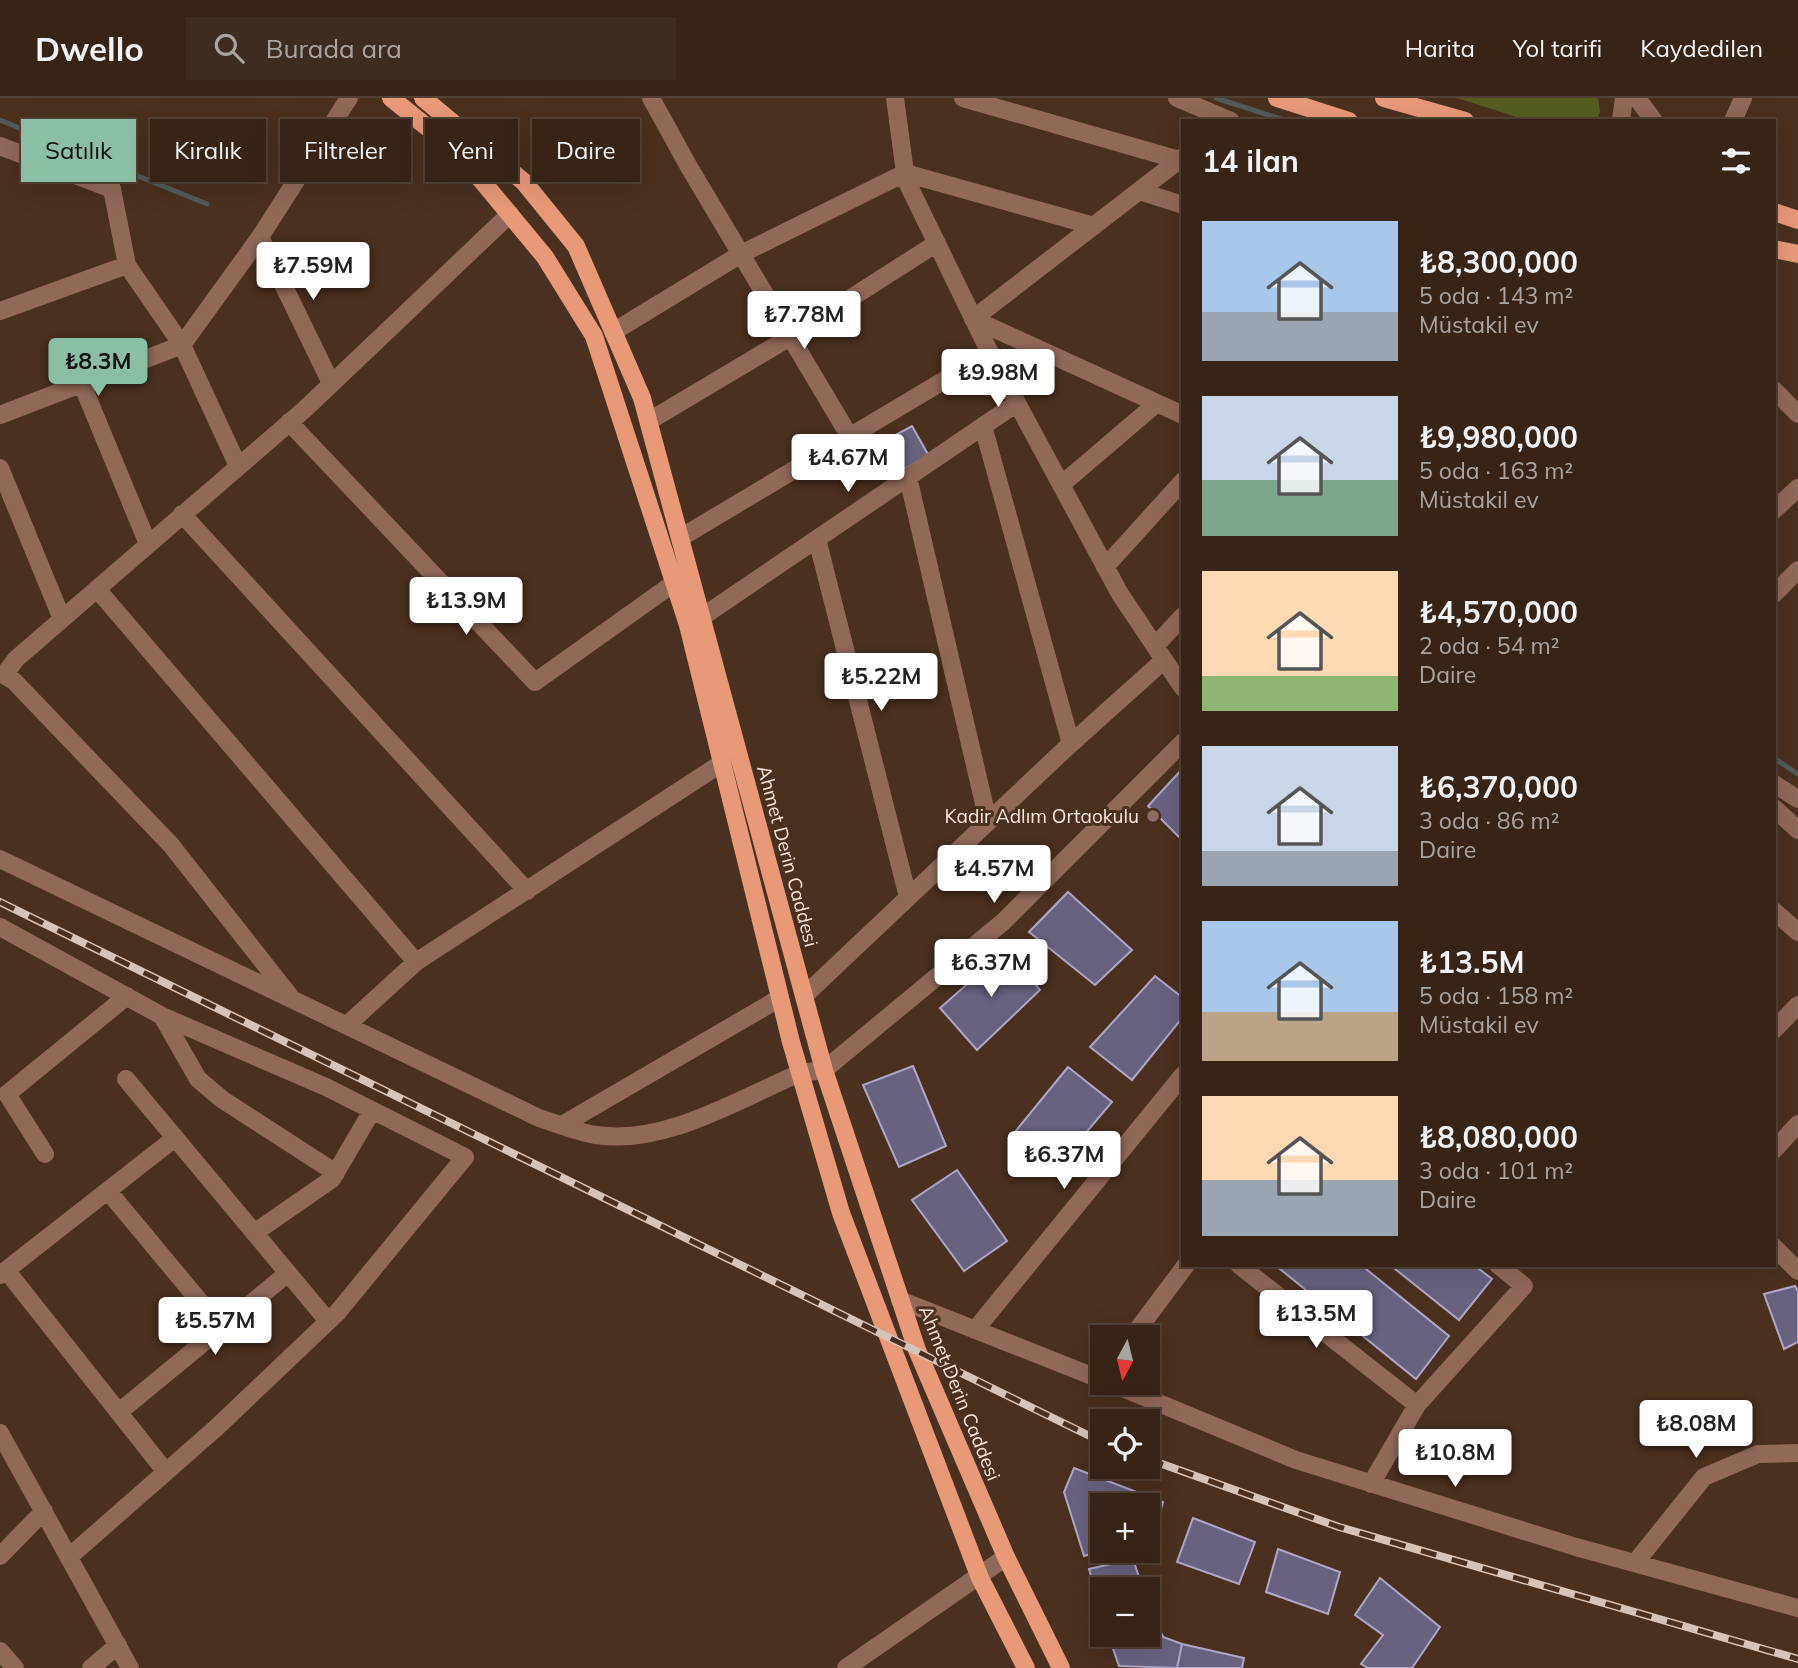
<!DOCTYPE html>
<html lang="tr">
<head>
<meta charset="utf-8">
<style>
	:root { --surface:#372417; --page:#3e2c20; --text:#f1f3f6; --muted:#aaa4a1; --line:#514136; --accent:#8abfa5 }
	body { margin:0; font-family:Mulish,sans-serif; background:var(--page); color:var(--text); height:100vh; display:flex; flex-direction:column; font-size:26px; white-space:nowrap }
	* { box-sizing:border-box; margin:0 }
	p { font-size:23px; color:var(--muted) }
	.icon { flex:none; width:38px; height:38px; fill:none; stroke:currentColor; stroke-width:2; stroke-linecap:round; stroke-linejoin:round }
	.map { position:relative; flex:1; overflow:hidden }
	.side { position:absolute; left:1181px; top:21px; width:595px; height:1148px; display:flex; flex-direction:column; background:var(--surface); border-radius:0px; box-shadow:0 7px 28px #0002,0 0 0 2px var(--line) }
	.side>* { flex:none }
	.top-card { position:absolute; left:21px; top:21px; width:665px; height:63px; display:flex; gap:14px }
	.needle { width:46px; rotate:187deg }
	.fabs { position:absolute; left:1090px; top:1227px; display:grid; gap:14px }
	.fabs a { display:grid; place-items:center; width:70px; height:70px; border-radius:0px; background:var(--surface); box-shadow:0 7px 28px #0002,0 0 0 2px var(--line); font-size:35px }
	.price { position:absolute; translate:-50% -60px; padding:0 16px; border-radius:7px; background:#fff; color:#222; font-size:23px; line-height:46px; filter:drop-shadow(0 2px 4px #0008) }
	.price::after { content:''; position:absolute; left:50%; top:42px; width:21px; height:16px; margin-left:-10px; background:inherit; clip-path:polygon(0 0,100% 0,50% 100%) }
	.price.current { background:var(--accent); color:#111 }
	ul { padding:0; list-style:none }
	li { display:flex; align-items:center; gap:21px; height:175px; padding:0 21px }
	li span { display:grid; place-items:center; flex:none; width:196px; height:140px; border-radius:0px; color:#555 }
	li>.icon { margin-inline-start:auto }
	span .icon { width:84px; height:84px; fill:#fffc; stroke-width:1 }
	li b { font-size:30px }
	h2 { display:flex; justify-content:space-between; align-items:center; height:84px; padding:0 21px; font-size:30px }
	.pill { padding:0 24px; border-radius:0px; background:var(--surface); box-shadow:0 7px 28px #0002,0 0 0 2px var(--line); font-size:24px; line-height:63px }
	.pill.current { background:var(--accent); color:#111 }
	header { display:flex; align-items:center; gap:42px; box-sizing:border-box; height:98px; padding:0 35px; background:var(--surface); border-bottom:2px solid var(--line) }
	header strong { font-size:33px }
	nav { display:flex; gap:38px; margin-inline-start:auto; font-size:24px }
	.search { width:490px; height:63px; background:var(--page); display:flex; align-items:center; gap:18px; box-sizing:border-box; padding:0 24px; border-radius:0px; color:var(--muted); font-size:26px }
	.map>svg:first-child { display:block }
	.green { fill:#565d1f }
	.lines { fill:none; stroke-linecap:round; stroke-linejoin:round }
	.stream { stroke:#525a5a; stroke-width:5 }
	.building { fill:#69627f; stroke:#aea7c7; stroke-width:2 }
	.minor { stroke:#906959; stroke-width:18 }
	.major { stroke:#e89978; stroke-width:18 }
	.rail-casing { stroke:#d6c4b8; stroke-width:8 }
	.rail { stroke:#49301f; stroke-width:5; stroke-dasharray:16; stroke-linecap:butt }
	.education-dot { fill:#8d6e63; stroke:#49301f; stroke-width:2.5 }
	.labels { text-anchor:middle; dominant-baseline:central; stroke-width:6; stroke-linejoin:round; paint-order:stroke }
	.poi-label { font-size:19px; fill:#f9e9de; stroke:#49301f; text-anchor:end }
	.street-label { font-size:19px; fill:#f9e9de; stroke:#49301f }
</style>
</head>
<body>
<header>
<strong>Dwello</strong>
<div class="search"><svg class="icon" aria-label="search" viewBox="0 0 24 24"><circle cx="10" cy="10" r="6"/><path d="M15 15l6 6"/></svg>Burada ara</div>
<nav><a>Harita</a><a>Yol tarifi</a><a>Kaydedilen</a></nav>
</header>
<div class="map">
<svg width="1798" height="1570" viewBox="0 0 1798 1570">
	<rect width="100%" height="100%" fill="#49301f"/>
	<path class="green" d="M1457,0H1598L1600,14L1596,23H1529Z"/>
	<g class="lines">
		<path class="stream" d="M1216,0L1287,23
			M0,22L207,106
			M1774,660L1798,676"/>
	</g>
	<path class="building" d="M912,328L929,358L889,379L873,349Z
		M1183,670V743L1148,708Z
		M1068,794L1132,852L1095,887L1029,834Z
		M1007,851L1040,892L977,952L940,910Z
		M1155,878L1183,900V919L1132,982L1090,949Z
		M913,968L946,1048L899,1069L863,987Z
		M1068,969L1112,1004L1051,1076L1010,1040Z
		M957,1072L1007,1143L964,1173L912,1102Z
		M1275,1167H1361L1449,1238L1416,1281Z
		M1390,1167H1474L1492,1181L1459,1222Z
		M1795,1188L1798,1193V1244L1784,1251L1764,1196Z
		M1074,1370L1163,1404L1152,1442L1148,1441V1407H1102L1103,1452L1084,1458L1064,1394Z
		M1193,1420L1255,1444L1239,1486L1177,1464Z
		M1278,1451L1340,1474L1328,1516L1266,1494Z
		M1133,1461L1143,1491H1102V1516L1089,1471Z
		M1380,1480L1440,1529L1412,1570H1368L1361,1566L1383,1537L1355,1517Z
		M1148,1504L1163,1539L1182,1546L1177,1570L1119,1568L1108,1536H1148Z
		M1182,1546L1244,1560L1242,1570H1177Z"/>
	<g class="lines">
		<path class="minor" d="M651,0L689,69L850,339
			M895,0L906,82L990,255L1120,496L1183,590
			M963,0L1179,62
			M1177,0L1231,23
			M1637,0L1654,23
			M1621,23L1624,0
			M1733,23L1743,0
			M0,48L112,91L127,167
			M1183,59L973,221L1183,317
			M1139,93L1183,107
			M260,139L331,285
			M0,213L127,167L182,247L0,317
			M613,234L741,156L905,75L1094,128
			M82,286L148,446
			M1774,292L1798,316
			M649,323L790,239L937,145
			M289,324L535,584L674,485
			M983,328L1071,646
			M238,368L182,247L260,139L349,0
			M0,370L62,521
			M908,379L988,723
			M1061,387L1157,305
			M1774,412L1798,390
			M182,416L527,793
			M680,440L990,255
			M817,441L908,799
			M1105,469L1183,383
			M97,491L416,864
			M1774,496L1798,472
			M702,519L1017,305
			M1155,548L1183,518
			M1774,686L1798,701
			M1774,710L1798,732
			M0,761L539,1020C558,1026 577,1034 596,1037C664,1048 739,1001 800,975L824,972L1003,824L1183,644
			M1774,813L1798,834
			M0,829L162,918L326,989L465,1059L337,1215L216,1330L69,1459
			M289,897L171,747L14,583L4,577L16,561L304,312L510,116
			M804,898L1064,652L1164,562
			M162,918L198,981L223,1002L336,1075
			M347,927L416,864L722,665
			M1774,932L1798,907
			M126,981L328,1223
			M562,1027L780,900
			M1774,1052L1798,1026
			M45,1056L7,996L127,898
			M108,1093L221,1229
			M254,1135L332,1081L372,1013
			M1774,1149L1798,1173
			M1239,1167L1417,1307
			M6,1172L166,1374
			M0,1177L175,1040
			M900,1202L1102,1282
			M975,1232L1183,977
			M1132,1239L1186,1167
			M1108,1284L1296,1362L1576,1449L1798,1510
			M119,1314L288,1175
			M0,1335L130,1570
			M1371,1386L1417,1307L1524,1188L1498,1167
			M0,1458L44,1413
			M1635,1465L1704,1379L1758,1356L1798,1355
			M0,1553L15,1570
			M91,1570L118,1547
			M846,1570L1006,1459"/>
		<path class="major" d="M391,0L458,54L545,159L594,238L688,527L791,944L841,1115L980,1480L1026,1570
			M423,0L524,84L576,148L642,300L824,972L917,1252L1006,1459L1061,1570
			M1277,0L1349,23
			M1384,0L1465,23
			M1774,114L1798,122
			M1774,151L1798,156"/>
		<g class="rail-casing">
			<path id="rail" d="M0,804L1102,1344
				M1148,1361L1339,1429L1798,1561"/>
		</g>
		<use href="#rail" class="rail"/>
	</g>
	<circle class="education-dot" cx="1153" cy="718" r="7"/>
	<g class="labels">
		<g class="poi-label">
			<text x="1139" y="718">Kadir Adlım Ortaokulu</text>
		</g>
		<g class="street-label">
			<text transform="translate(788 758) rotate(75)">Ahmet Derin Caddesi</text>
			<text transform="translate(960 1295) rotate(68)">Ahmet Derin Caddesi</text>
		</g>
	</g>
</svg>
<div class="fabs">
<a><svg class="needle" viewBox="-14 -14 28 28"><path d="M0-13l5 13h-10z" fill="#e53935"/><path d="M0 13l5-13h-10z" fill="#aaa4a1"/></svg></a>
<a><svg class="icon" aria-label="locate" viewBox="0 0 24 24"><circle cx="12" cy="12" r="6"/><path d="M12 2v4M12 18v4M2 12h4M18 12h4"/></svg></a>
<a>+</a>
<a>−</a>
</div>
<b class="price" style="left:313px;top:204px">₺7.59M</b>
<b class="price" style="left:804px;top:253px">₺7.78M</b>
<b class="price current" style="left:98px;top:300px">₺8.3M</b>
<b class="price" style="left:998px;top:311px">₺9.98M</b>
<b class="price" style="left:848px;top:396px">₺4.67M</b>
<b class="price" style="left:466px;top:539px">₺13.9M</b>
<b class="price" style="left:881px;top:615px">₺5.22M</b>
<b class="price" style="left:994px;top:807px">₺4.57M</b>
<b class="price" style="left:991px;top:901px">₺6.37M</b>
<b class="price" style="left:1064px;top:1093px">₺6.37M</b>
<b class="price" style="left:1316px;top:1252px">₺13.5M</b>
<b class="price" style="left:215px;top:1259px">₺5.57M</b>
<b class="price" style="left:1696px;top:1362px">₺8.08M</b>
<b class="price" style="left:1455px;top:1391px">₺10.8M</b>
<div class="top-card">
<a class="pill current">Satılık</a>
<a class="pill">Kiralık</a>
<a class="pill">Filtreler</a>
<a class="pill">Yeni</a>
<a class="pill">Daire</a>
</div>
<section class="side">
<h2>14 ilan<svg class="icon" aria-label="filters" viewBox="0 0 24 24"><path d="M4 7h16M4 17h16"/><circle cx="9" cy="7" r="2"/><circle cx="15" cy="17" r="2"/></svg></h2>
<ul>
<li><span style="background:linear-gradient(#a9c7e8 65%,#9aa5b1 0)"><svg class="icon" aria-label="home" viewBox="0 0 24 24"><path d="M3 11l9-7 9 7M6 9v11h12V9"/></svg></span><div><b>₺8,300,000</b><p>5 oda · 143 m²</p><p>Müstakil ev</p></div></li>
<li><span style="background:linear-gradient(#c9d6e8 60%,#7fa58c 0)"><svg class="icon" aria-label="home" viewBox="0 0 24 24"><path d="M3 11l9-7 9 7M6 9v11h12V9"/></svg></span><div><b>₺9,980,000</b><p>5 oda · 163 m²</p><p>Müstakil ev</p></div></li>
<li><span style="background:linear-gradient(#ffd9b3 75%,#8fb573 0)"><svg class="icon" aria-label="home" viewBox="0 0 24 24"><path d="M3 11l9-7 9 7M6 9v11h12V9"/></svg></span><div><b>₺4,570,000</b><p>2 oda · 54 m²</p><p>Daire</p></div></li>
<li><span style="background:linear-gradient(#c9d6e8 75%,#9aa5b1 0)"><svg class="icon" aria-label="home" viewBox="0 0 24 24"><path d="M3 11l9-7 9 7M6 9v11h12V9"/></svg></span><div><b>₺6,370,000</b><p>3 oda · 86 m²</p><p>Daire</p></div></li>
<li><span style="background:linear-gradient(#a9c7e8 65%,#b9a48a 0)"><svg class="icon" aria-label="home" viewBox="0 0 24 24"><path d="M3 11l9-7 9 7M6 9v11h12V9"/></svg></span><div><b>₺13.5M</b><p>5 oda · 158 m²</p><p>Müstakil ev</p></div></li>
<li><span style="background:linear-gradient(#ffd9b3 60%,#9aa5b1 0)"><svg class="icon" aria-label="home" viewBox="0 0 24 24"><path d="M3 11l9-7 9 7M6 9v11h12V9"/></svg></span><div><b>₺8,080,000</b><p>3 oda · 101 m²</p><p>Daire</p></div></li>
</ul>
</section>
</div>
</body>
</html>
